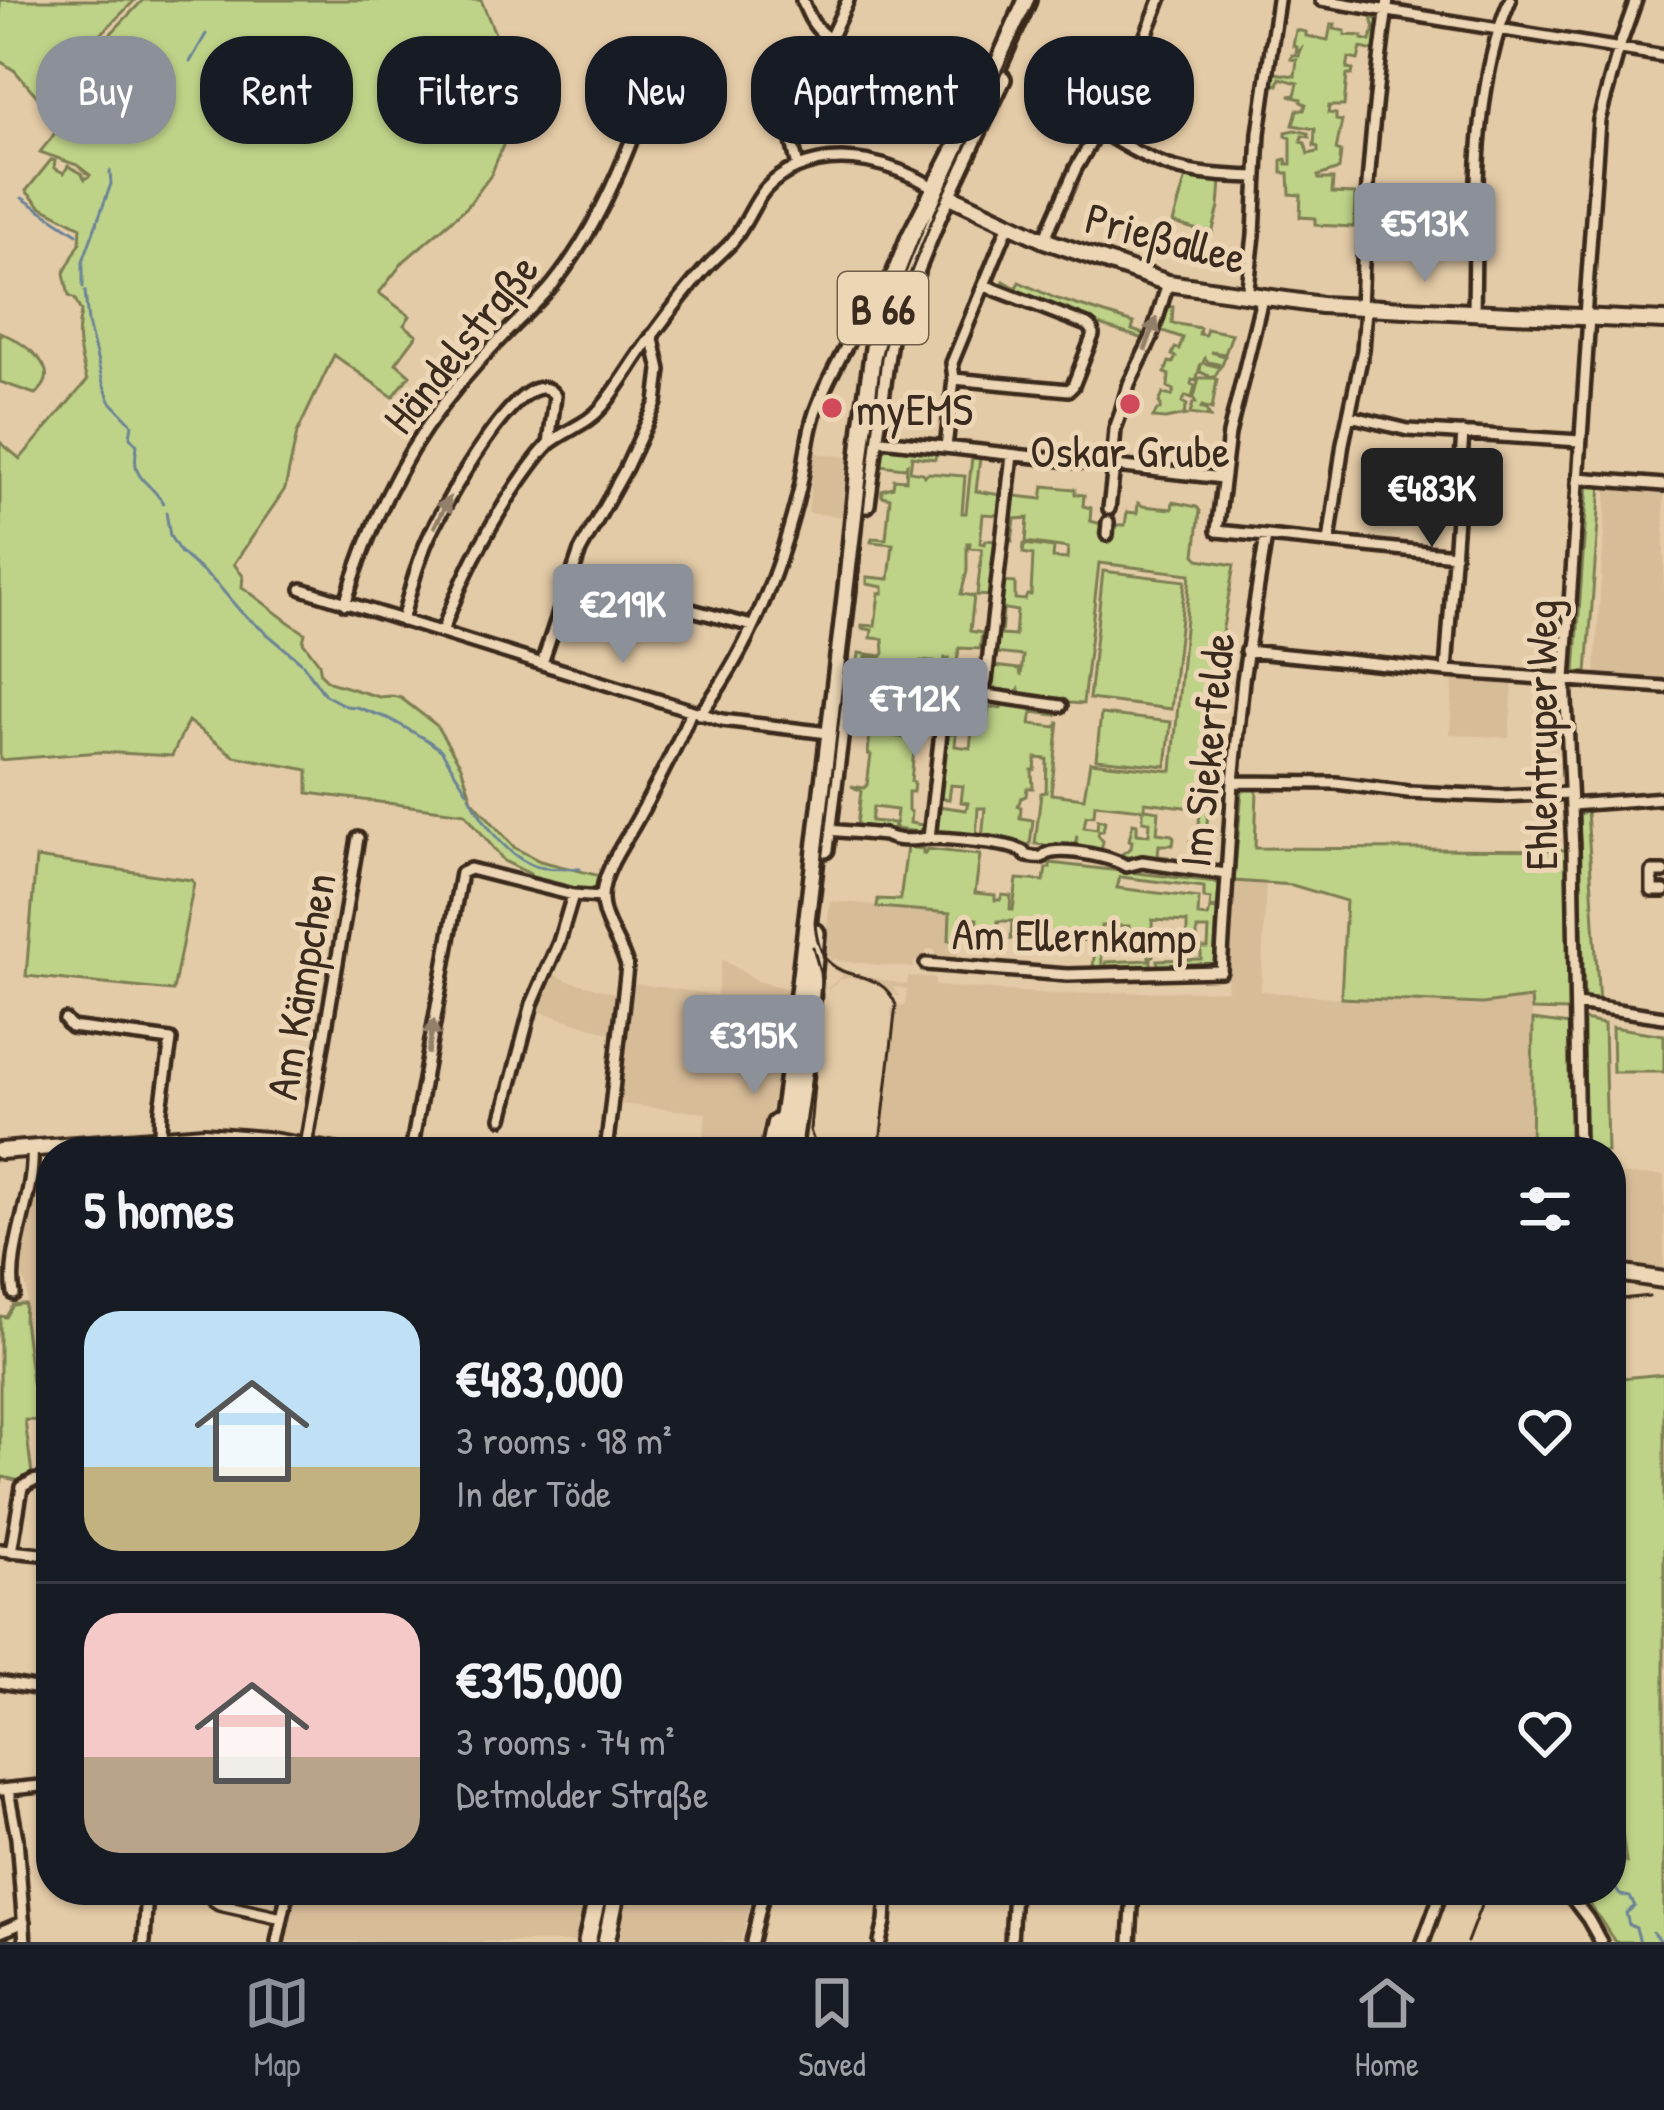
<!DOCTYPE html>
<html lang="en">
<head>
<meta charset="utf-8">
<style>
	:root { --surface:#171b24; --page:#242831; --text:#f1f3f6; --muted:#9ea1a6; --line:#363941; --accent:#8c9099 }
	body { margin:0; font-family:"Patrick Hand",sans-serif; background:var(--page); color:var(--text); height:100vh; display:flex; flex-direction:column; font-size:45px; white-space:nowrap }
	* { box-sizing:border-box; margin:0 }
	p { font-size:39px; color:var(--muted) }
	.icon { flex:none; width:66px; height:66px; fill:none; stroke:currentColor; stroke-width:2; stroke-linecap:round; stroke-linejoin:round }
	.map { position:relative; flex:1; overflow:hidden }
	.drawer { position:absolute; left:36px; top:1137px; width:1590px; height:768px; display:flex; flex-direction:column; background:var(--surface); border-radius:48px; box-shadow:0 3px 9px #0004 }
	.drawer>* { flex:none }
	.guide { position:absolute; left:36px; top:36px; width:1593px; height:108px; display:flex; gap:24px }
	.price { position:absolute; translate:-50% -102px; padding:0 27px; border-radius:12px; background:var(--accent); color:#fff; font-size:39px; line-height:78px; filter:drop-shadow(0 3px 6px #0008) }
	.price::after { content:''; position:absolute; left:50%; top:72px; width:36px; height:27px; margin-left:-18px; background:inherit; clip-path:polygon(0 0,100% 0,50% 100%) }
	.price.selected { background:#222; color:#fff }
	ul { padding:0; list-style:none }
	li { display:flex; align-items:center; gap:36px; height:300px; padding:0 48px }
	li+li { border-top:3px solid var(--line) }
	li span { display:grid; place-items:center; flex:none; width:336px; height:240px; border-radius:36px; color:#555 }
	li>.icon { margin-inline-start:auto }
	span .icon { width:144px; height:144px; fill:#fffc; stroke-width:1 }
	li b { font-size:51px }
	h2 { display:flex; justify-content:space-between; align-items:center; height:144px; padding:0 48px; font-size:51px }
	.pill { padding:0 42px; border-radius:48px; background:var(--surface); box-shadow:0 3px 9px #0004; font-size:42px; line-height:108px }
	.pill.selected { background:var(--accent); color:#fff }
	.tab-bar { display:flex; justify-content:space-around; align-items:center; height:168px; border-top:3px solid var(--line); background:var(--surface); font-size:33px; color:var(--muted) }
	.tab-bar a { display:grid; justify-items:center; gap:6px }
	.tab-bar .selected { color:var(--accent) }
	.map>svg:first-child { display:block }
	.built { fill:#d7bc98 }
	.green { fill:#bfd388; stroke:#7d7e53; stroke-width:3 }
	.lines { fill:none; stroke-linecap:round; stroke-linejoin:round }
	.stream { stroke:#6c8497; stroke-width:3 }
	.street-casing { stroke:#3b2a1e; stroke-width:18 }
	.secondary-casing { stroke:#3b2a1e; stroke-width:22 }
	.primary-casing { stroke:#3b2a1e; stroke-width:24 }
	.street { stroke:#ecd6b5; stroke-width:9 }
	.secondary { stroke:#ecd6b5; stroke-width:14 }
	.primary { stroke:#ecd6b5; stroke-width:15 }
	.tram { stroke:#3b2a1e; stroke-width:3 }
	.oneway { fill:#94806a }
	.poi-dot { fill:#d1495b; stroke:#ecd6b5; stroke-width:4.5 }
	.labels { text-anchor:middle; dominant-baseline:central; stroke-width:10; stroke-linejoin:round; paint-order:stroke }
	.shield { fill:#ecd6b5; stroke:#705e4b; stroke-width:3 }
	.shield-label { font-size:42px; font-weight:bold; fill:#3b2a1e }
	.street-label { font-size:45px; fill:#3b2a1e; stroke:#ecd6b5 }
	.poi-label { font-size:45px; fill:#3b2a1e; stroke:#ecd6b5; text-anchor:start }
</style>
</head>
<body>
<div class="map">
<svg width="1664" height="1942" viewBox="0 0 1664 1942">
	<rect width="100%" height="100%" fill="#e4cba7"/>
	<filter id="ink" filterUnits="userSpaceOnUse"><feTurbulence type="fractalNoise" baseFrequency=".00833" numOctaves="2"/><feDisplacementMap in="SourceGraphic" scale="24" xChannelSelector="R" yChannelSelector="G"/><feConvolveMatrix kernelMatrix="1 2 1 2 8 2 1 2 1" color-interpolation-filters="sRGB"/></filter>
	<g filter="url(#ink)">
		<path class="built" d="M815,453L855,458L848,517L808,513Z
			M1607,486L1664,491V680L1595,674Z
			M1453,679L1513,683L1509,738L1450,734Z
			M1234,881L1266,883L1261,991L1341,998L1482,1004L1532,998L1531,1152H889V1144L878,1141L893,1025L890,1008L905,1005L907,989L893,987L900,996H897L889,988L894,996L891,997L879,985L852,977L840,980L829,989L819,990V962L826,989L843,976L824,962L831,960L824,951L830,901L877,905L878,899L961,907L957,959L935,957V950L928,949L923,959L914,962V968L836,961V958L831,961L851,973L907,985L908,976L935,978V986L1052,994L1227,990Z
			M722,959L757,981L788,989L776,1062L780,1063L762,1152H702L706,1113L619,1104L632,983L717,995Z
			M548,972L567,980L618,994L613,1034L535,1010Z
			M1611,1175H1664V1271L1611,1262Z
			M37,1187L51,1191V1379L37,1382L33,1381L25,1320L27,1290L20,1268Z
			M292,1890H589L576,1942H281Z
			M628,1890H754L741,1942H620Z"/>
		<path class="green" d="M0,0H135L71,64L76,70L143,0H481L522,98L491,175L467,207L404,261L379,293L410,316L404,325L417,335L396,363L410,375L393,397L334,355L297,433L285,489L234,564L243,576L242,587C264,602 282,619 305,633L303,642L319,663L321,674L329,682L379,697L392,696L401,698L436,725L461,766L472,800L515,848L540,861L604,877L601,885L589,893L530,878V874L504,861L465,813L308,793V770L234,756L188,721L172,756L100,752L0,760V442L20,459L87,381C80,356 75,337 81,312L75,299L69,296L64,273L80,243L81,227L40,206L26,191L51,160L55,161L54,168L64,173L68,166L81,173L85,179L90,175L77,165L40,152C47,142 59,134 57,119L15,71L0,61Z
			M1371,17L1378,20L1374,51L1361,48L1358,60L1349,58L1347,69L1353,70L1352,75H1347L1344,106H1329L1328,113L1336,114V120L1342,121L1336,150L1341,152L1339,169L1318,176L1319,179H1333L1332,193L1355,194L1354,227L1315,225V218L1300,217L1301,195L1290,194L1289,173H1282V160L1286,159L1287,164H1291V138L1286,136V132L1295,130L1308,133L1309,137L1302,136L1301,142L1305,143L1308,154L1318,152V147L1314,146L1315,129L1293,125L1297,110H1304L1306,104L1301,102V99L1289,96L1295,95L1298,83L1280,78L1278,85L1273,84L1274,73L1295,76L1297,60L1291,59L1292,55L1299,56L1301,49L1296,53L1297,47L1293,46L1296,30L1306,32V36L1328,40L1331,24H1335L1334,29L1345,31V35L1362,36V39L1370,41L1374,29Z
			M1186,177L1221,181L1219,207L1212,234L1173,223Z
			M1004,281L1016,288L1019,282L1055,298L1134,323L1132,330L1144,334L1151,321L1144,339L1070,316L1001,288Z
			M1167,306L1173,307L1172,323L1200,328L1199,334L1205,335L1207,329L1232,334L1225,354L1211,352L1225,356L1222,365L1208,362L1205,358L1203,363L1220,367L1214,378L1217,379L1212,409L1202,406L1201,408L1206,410L1210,417L1190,414L1193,403H1196L1194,398L1199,378H1214L1200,372L1201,363L1196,381L1192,380L1191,384L1195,386L1192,398L1186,396L1182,402L1187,405L1184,413L1186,415L1165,419L1153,418L1157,410H1160L1161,405L1159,403L1163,394L1172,396L1174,390L1168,387L1169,375L1165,373L1169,362L1173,363L1176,357L1172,355L1175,348L1179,349L1183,338L1160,330Z
			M0,332C22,342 68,370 35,394L0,382Z
			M888,448L936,453L935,459L912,456L910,471L923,473L924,476L928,473L965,476L962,513H966L972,457L980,458L976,491L1001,495L999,515L983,514L980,543L985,544L986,540L996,541L990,596L977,595L982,549L969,548L970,543H967V571L961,594L974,596L970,631L982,633L980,649L959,648L957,662L982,666L979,684L959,683L960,680L971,681L972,669L958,665L955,682L944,681L949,658H945L944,663L921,661L918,678L881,674V657H866L865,669L876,670L875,673L857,669L859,653L882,656L884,653L883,639L871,638L872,630L862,628V625L875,626L879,593H883V587L867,584V577L889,579L893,544L871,542L872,538L886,539L890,498L882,496V490L893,487L894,479L906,480L907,465L904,468L879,465L881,451Z
			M1588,482L1601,483L1587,673L1575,672Z
			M1044,486L1075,489V494L1084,495L1083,506L1091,508L1090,521L1102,524L1099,533L1112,535L1113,525H1125L1127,512L1137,513L1138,503L1143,506L1172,509L1173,502L1197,507L1200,511L1195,555L1199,559L1234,565L1222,633L1217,638L1204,760L1210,769L1206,844L1200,848L1190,847V841H1198L1200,809L1145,802V809L1159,811L1157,833L1172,835L1174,838L1173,845H1159L1158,856L1168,857L1167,861L1119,856L1131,848L1132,841L1129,840L1133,823L1137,824V834L1149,835L1150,822L1143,821V809L1095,804L1094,815L1086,816L1084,827L1097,829L1098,819L1105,821L1103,831H1099L1098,835L1103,841L1101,852L1076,849L1077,835L1074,849L1035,844L1041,793L1046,792L1047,759L1036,758L1035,770H1032L1033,788H1027L1026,796L1021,798L1018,806L1021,807L1020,818L1033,820L1030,845L982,840L985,808H978L976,839L936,832L938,806L966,810L968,803L961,802L963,786L951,785L949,799L939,798L946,734H956L955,746L970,748L972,731L956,729L954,725L955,717L987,720L989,707L1001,708L1002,702L1056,708V715L1032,712L1030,724L1056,727L1059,721L1051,794L1084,798L1090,762L1172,771L1190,574L1099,563L1083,704L1024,700L1025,695L1020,694L1019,689L1017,692L994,689L991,686L993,666L1020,669L1021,676L1023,656L995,653L999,610L1003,611L1001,635L1015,636L1017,611L1000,608L1003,582L1015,583V599L1025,600L1027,595H1031L1033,555L1023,553L1024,544L1054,548L1053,558L1067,559L1068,548L1026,542L1028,518L1015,519L1012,541L1007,540L1013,489H1016L1015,496L1042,499Z
			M1103,571L1185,581L1171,709L1089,699Z
			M881,686L885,687V701L907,703L909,690L903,688L937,692L939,695L938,706L937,700L924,698L922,710L919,711L918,725L931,727V730L915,729V724L910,723L908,728L893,727L892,736L915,739L911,781L914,782L913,792H908V811L911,812L910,823L923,825L920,832L895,829L897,810L873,807L871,821L894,823L893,829L857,825L861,791L851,786L864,788L867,785L871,755L868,754L870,732H874L875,722H881L883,708L879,707Z
			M1101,714L1171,722L1166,766L1096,759Z
			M1242,790H1257L1255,848L1568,850L1569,1011L1532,1010L1531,998L1482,1004L1341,998L1346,901L1292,885L1234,881Z
			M1587,810L1599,1004L1585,1001L1584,998L1579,815Z
			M907,847L923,849V854H925L927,849L980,855L975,893L995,895V900H1000L1002,895L1011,896L1010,909L1013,910L1017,879L1044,881L1046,868H1050V863L1216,882L1219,886L1217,908L1210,907L1211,899L1204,898V887L1120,877L1117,888L1199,898L1198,916L1208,917L1210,909L1217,910L1214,962L1212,964L1158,965L1157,960L1201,959V948H1208L1209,929H1197V947L1171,948L1170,943L1166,944V948H1157V938L1187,939V922L1152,920L1153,956L1151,957V965L1106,966V962L1149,960V949H1106V940L1129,941V926H1101L1102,967H1093L1096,941L1060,939L1059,945L1052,944L1051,938L1016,937L1011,939L1012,921H998L997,938L975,937L977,919L961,917L958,941L949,940L950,913L877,907L878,899L900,900Z
			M36,858L191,880L194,883L173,991L26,976Z
			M1533,1020L1570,1025L1572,1152H1531Z
			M1584,1020L1604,1024L1607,1152H1585Z
			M1612,1027L1664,1035V1072H1613Z
			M21,1304H25L24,1320L32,1382L51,1380V1421L25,1420L32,1474L20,1481L3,1477L0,1486V1316L6,1317L13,1305Z
			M1664,1374V1942H1615L1581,1890H1611V1851L1626,1862L1611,1752V1379Z"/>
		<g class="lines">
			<path class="stream" d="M190,62L206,34
				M22,198L77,234
				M83,287V261L111,184L110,171
				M85,291L88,323L103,383L110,401L132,424L130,437L137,445C130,482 148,478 163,503
				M166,512L170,536L180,552L218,585L241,612L302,663L325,695L346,706L356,707L390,719L427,740L441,750L467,791
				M469,796C483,821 503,852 530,864C544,871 564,868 580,869
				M1611,1882L1620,1895L1630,1897L1635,1906L1626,1913L1629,1925L1636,1928L1640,1942
				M1653,1932L1662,1942"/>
			<g class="street-casing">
				<path id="street" d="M802,0C809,17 814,29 830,39
					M1321,0L1664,56
					M636,128L653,54
					M1099,130C1160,169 1184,175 1256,177
					M798,167L790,132L795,114L848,0
					M1044,240L1076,168L1131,73L1160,0
					M1247,296L1254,235L1259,133L1278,0
					M1262,299L1229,434L1217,531L1455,555
					M1361,308C1365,202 1373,105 1388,0
					M1474,312C1476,216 1472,87 1510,0
					M1585,317L1599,120L1619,48L1636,0
					M954,379L1069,390L1073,386L1093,335L1092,329L1087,325L984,285
					M1350,416L1408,430L1580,441
					M873,439L1223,478
					M946,447L954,379L952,363L1009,224
					M1112,466L1115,429L1121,412L1129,384L1151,339L1168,283
					M1578,478L1664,485
					M1109,509L1114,466
					M1107,535L1108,522
					M1329,542L1343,443L1363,350L1366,308
					M571,578L752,626
					M302,589L722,720L828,733
					M345,604C364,542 389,482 426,428C449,395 475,364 503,336C520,318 539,302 554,283C591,237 616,182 636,128L625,124
					M402,621C409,594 416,567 427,541C438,516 526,350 555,396L549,444
					M442,632C462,577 488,526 522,478C530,467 540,452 550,443C568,429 588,424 602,407C622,383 636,356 655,332C671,310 688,288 706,268C714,259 724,251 732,242C756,212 754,186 796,168C843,148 894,164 935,188
					M1246,651L1446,671L1664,687
					M542,663L580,551L626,468L656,403L660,370L652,335
					M1446,671L1463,433
					M846,675L982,690L986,695L1061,706
					M982,690L986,681L1012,455
					M700,714C750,649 781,567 800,488C806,461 807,432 817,407C827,381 841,356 854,332
					M1233,782L1336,783L1408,792L1501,796L1570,793
					M1571,805L1664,798
					M828,830L885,835C900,843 914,839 931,838C946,838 1004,843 1017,849C1032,854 1018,855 1034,857C1050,858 1038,855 1052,852C1071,849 1112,857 1126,866L1142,862L1226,874
					M929,838L946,688
					M1664,872H1652V891H1664
					M926,964L1067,975L1221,971L1233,782L1243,680L1266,536
					M1577,1004L1664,1017
					M65,1020L71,1027L171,1040L161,1109L160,1136
					M502,1118L532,1004L559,942L573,895
					M306,1146L358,838
					M411,1152L461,873L470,869L573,895L602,897
					M606,1152L627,966C621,943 601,921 602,896C603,871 625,842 637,820C657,784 676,749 691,711
					M1578,1152L1573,850L1565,679L1589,317
					M14,1294C6,1250 35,1197 32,1150
					M0,1550L51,1555
					M11,1552L22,1487L32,1481L51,1478
					M0,1682L51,1691
					M0,1790L51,1785
					M8,1790L17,1838L25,1942
					M210,1890L213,1900L219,1904L282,1918
					M1566,1890L1588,1919L1601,1942
					M0,1932L24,1922
					M144,1942L147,1890
					M277,1942L288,1890
					M752,1942L764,1890
					M880,1942L885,1922L887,1890
					M1011,1942L1014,1890
					M1130,1942L1133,1890
					M1423,1942L1442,1890"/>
			</g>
			<g class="secondary-casing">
				<path id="secondary" d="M948,195L1044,240L1168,283L1321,305L1664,321
					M0,1151L204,1135L266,1140L336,1152
					M769,1152L775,1123
					M1611,1272L1664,1280"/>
			</g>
			<g class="primary-casing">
				<path id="primary" d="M866,504L888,339L938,215L1002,79
					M825,849L846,683
					M778,1152L791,1060L847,589L863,426L876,334L891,285L910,237L993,76L1027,0
					M792,1152L806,1053L816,933
					M587,1942L599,1890
					M606,1942L617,1890"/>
			</g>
			<use href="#street" class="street"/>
			<use href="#secondary" class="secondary"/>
			<use href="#primary" class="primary"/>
			<path class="tram" d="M813,947L820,972L822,995L810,1130L814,1142L823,1152
				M868,1152L881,1135L896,1005C876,956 820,998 815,922L881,358L890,323L935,213L1035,0
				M1611,1300L1649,1296
				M1467,1942L1487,1890"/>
		</g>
		<defs><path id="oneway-solid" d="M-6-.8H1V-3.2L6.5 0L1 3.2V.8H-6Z" transform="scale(3)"/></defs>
		<g class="oneway">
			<use href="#oneway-solid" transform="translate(1151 334) rotate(-70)"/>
			<use href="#oneway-solid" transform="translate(442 512) rotate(-63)"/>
			<use href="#oneway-solid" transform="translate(431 1037) rotate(-80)"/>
		</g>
	</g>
	<g class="poi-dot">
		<circle cx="1130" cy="404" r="12"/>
		<circle cx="832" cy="408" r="12"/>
	</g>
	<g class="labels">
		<rect class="shield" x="838" y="272" width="90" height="72" rx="9"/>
		<g class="shield-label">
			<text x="883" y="308">B 66</text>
		</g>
		<g class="street-label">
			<text transform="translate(1166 237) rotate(15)">Prießallee</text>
			<text transform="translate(460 343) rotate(-51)">Händelstraße</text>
			<text transform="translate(1540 735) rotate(-90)">Ehlentruper Weg</text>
			<text transform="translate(1206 750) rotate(-84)">Im Siekerfelde</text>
			<text transform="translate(1074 935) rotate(1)">Am Ellernkamp</text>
			<text transform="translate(300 986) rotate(-80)">Am Kämpchen</text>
		</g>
		<g class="poi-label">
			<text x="856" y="408">myEMS</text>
			<text x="1130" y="450" text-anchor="middle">Oskar Grube</text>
		</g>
	</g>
</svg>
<b class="price" style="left:1425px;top:285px">€513K</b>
<b class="price selected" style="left:1432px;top:550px">€483K</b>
<b class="price" style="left:623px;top:666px">€219K</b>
<b class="price" style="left:915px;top:760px">€712K</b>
<b class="price" style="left:754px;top:1097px">€315K</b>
<div class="guide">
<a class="pill selected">Buy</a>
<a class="pill">Rent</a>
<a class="pill">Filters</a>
<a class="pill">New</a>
<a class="pill">Apartment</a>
<a class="pill">House</a>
</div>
<section class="drawer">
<h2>5 homes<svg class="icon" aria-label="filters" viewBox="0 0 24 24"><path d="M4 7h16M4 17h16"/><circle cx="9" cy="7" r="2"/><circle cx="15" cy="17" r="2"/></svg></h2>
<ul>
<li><span style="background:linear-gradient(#bfe0f5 65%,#c2b280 0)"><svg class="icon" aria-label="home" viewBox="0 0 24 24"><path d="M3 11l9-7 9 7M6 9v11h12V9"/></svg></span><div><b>€483,000</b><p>3 rooms · 98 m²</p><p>In der Töde</p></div><svg class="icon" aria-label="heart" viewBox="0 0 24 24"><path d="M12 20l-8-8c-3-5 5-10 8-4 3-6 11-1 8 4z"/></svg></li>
<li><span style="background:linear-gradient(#f6c9c9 60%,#b9a48a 0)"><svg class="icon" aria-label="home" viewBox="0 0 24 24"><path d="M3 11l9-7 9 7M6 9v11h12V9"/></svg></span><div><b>€315,000</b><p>3 rooms · 74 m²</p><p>Detmolder Straße</p></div><svg class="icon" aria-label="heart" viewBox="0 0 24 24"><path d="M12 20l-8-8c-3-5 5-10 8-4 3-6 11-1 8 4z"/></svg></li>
</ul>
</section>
</div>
<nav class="tab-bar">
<a class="selected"><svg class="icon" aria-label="map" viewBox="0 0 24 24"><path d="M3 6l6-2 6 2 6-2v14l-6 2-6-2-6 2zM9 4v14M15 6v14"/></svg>Map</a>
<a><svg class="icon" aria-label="saved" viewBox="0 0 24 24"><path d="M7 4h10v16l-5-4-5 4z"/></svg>Saved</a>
<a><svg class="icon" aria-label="home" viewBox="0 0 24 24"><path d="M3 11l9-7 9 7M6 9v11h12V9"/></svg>Home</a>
</nav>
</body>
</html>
